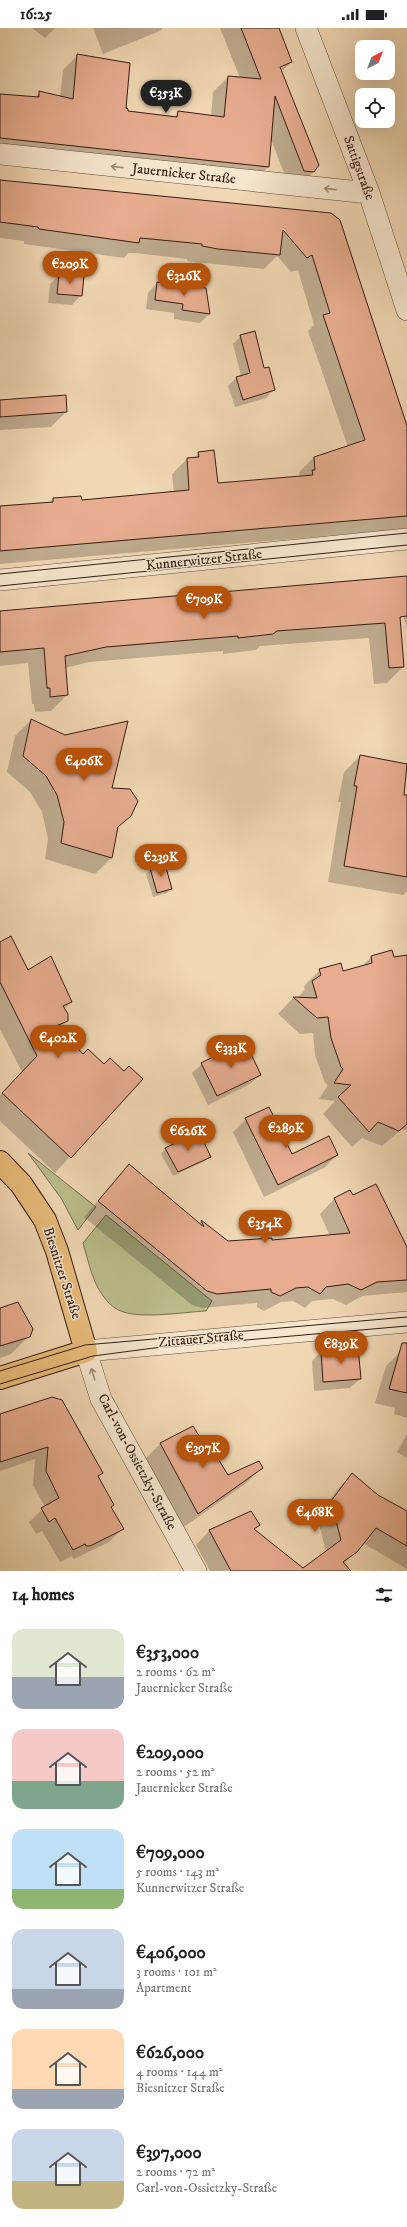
<!DOCTYPE html>
<html lang="en">
<head>
<meta charset="utf-8">
<style>
	:root { --surface:#fff; --page:#f6f6f6; --text:#202124; --muted:#757577; --accent:#b45309 }
	body { margin:0; font-family:"IM FELL DW Pica",serif; background:var(--page); color:var(--text); height:100vh; display:flex; flex-direction:column; font-size:15px; white-space:nowrap }
	* { box-sizing:border-box; margin:0 }
	p { font-size:13px; color:var(--muted) }
	.icon { flex:none; width:22px; height:22px; fill:none; stroke:currentColor; stroke-width:2; stroke-linecap:round; stroke-linejoin:round }
	.map { position:relative; height:1543px; overflow:hidden }
	.side { display:flex; flex-direction:column; background:var(--surface); flex:1 }
	.side>* { flex:none }
	.needle { width:26px; rotate:42deg }
	.tools { position:absolute; left:355px; top:12px; display:grid; gap:8px }
	.tools a { display:grid; place-items:center; width:40px; height:40px; border-radius:8px; background:var(--surface); box-shadow:0 4px 16px #0002; font-size:20px }
	.price { position:absolute; translate:-50% -34px; padding:0 9px; border-radius:14px; background:var(--accent); color:#fff; font-size:13px; line-height:26px; filter:drop-shadow(0 1px 2px #0008) }
	.price::after { content:''; position:absolute; left:50%; top:24px; width:12px; height:9px; margin-left:-6px; background:inherit; clip-path:polygon(0 0,100% 0,50% 100%) }
	.price.active { background:#222; color:#fff }
	ul { padding:0; list-style:none }
	li { display:flex; align-items:center; gap:12px; height:100px; padding:0 12px }
	li span { display:grid; place-items:center; flex:none; width:112px; height:80px; border-radius:12px; color:#555 }
	li>.icon { margin-inline-start:auto }
	span .icon { width:48px; height:48px; fill:#fffc; stroke-width:1 }
	li b { font-size:17px }
	h2 { display:flex; justify-content:space-between; align-items:center; height:48px; padding:0 12px; font-size:17px }
	.status { display:flex; justify-content:space-between; align-items:center; height:28px; padding:0 20px; background:var(--surface); direction:ltr }
	.status svg { height:11px; fill:currentColor }
	.map>svg:first-child { display:block }
	.green { fill:#bbbe8c; stroke:#786d4f }
	.shadow { fill:#0003 }
	.building { fill:#e8ad90; stroke:#361c12 }
	.lines { fill:none; stroke-linecap:round; stroke-linejoin:round }
	.street-casing { stroke:#654b3a; stroke-width:22 }
	.primary-casing { stroke:#361c12; stroke-width:24 }
	.street { stroke:#f6e6ce; stroke-width:21 }
	.primary { stroke:#e8bc7a; stroke-width:22 }
	.tram { stroke:#361c12; stroke-width:1 }
	.oneway { stroke:#a08b79 }
	.labels { text-anchor:middle; dominant-baseline:central; stroke-width:3; stroke-linejoin:round; paint-order:stroke }
	.street-label { font-size:14px; fill:#361c12; stroke:#f6e6ce }
</style>
</head>
<body>
<div class="status"><b>16:25</b><svg viewBox="0 0 49 12"><path d="M0 12V9h3v3zM5 12V6h3v6zM10 12V3h3v9zM15 12V0h3v12zM26 1h20v11H26zM47 4h2v5h-2z"/></svg></div>
<div class="map">
<svg width="407" height="1543" viewBox="0 0 407 1543">
	<rect width="100%" height="100%" fill="#f1d8b4"/>
	<filter id="stains"><feTurbulence type="fractalNoise" baseFrequency=".005" numOctaves="4"/><feColorMatrix values="0 0 0 0 .2 0 0 0 0 .09 0 0 0 0 .02 0 0 0 .5 -.17"/></filter>
	<radialGradient id="worn" r=".72"><stop offset=".6" stop-color="#630" stop-opacity="0"/><stop offset="1" stop-color="#630" stop-opacity=".3"/></radialGradient>
	<path class="green" d="M28,1125L96,1179L78,1202L61,1170Z
		M106,1187L212,1273L206,1283C183,1284 133,1293 115,1280C107,1275 100,1264 96,1256C90,1243 87,1228 83,1215Z"/>
	<path class="shadow" d="M32,0H55L45,10Z
		M93,0H163L160,3L103,26Z
		M220,0H277L291,34L281,44L313,144L298,159L289,158L270,109L268,139L253,154L0,126V66L35,69L40,64L60,69L63,42L78,27L126,84L173,90L178,85L211,88L213,64L228,49L240,50Z
		M0,152L331,186L407,398V501L0,536V479L49,475L53,471L81,473L174,464L172,446L187,431H193L199,425L217,456L300,450L299,444L314,429L348,419L308,303L314,297L298,242L291,244L277,228L264,241L203,235L187,233V231L136,225H128L124,230L24,216V213L0,210Z
		M59,247L81,267L72,277L48,275L50,256Z
		M157,255L209,286L200,295L174,291V285L146,281L148,265Z
		M241,308L264,342L274,361L266,370L235,379L228,358L236,350L241,348L233,316Z
		M0,373L66,384L51,399L0,402Z
		M407,554V599L399,574L403,639L387,655L374,656L369,610L260,618L256,622L223,626V623L89,634L65,640L67,667L51,683L35,684L34,676H32L28,635L0,638V585Z
		M31,692L111,761L130,787L116,801L111,830L95,846L45,831L48,811L42,784L30,764L7,744L15,708Z
		M360,728L407,737L403,768H407V863L403,867L328,854L341,774H338L344,744Z
		M150,841L171,860L167,865L153,869L146,846Z
		M0,915L28,944L71,974L64,981L67,993L58,1001L83,1027L141,1051L55,1145L0,1093V1067L22,1044L0,1001Z
		M371,929L407,931V1102L402,1101L382,1118L362,1110L352,1119L323,1086L335,1073L319,1071L328,1057L325,1055L315,1027L313,1005L300,1006L278,986L293,970H297L305,962L304,958L320,942L342,944L361,939Z
		M202,1036L260,1047L250,1056L208,1077L192,1045Z
		M246,1091L291,1127H337L324,1140L264,1169L233,1104Z
		M166,1121L209,1128L205,1133L173,1148L161,1126Z
		M129,1137L199,1196L201,1193L228,1215L271,1213L330,1208L320,1186L334,1171L349,1164L407,1222V1264L362,1268L346,1277L333,1271L312,1273L305,1280L293,1273L281,1274L264,1283L257,1279V1275L202,1280L192,1277L84,1189Z
		M0,1281L29,1308L11,1326L0,1330Z
		M321,1324L360,1351L350,1360L314,1363L312,1333Z
		M400,1324L407,1326V1390L394,1386L395,1380L375,1375L386,1338Z
		M0,1387L102,1445L98,1450L110,1480L122,1501L109,1514L76,1530L73,1531L72,1528L60,1534L42,1503L36,1506L29,1494L45,1479L33,1457L35,1431L0,1443Z
		M193,1399L227,1448L261,1440L245,1456L181,1501L144,1432L160,1416Z
		M407,1406V1430L397,1424Z
		M352,1446L377,1467L407,1484V1541L363,1515L344,1536L350,1543H302L326,1524L317,1488L338,1461Z
		M250,1484L258,1497L254,1502L285,1543H210L196,1517L209,1503Z"/>
	<path class="building" d="M241,0H279L292,34L280,39L319,137L314,144L304,143L275,68L269,139L0,110V66L39,69V63L73,71L77,26L130,35L126,80L128,81V83L177,89L178,83L224,89L228,48L261,51Z
		M0,152L331,185L340,192L407,398V488L0,523V478L53,474V470L81,468L82,472L189,462L187,430L199,429L198,424L214,422L218,455L313,447L312,442H315L314,429L365,412L323,287L330,285L312,227L307,230L283,202L280,227L218,221L202,218V216L151,211L140,210L139,215L39,201L38,199L0,194Z
		M59,246L84,248L82,268L57,266Z
		M157,254L206,260L210,286L182,282L183,276L155,272Z
		M255,303L264,340L269,339L275,362L243,372L236,349L250,345L240,307Z
		M66,367L67,384L0,389V372Z
		M407,548V588L400,589L404,639L389,640L385,595L277,603L273,606L238,610V608L106,619L65,628L68,667L50,669V660H47L44,620L0,624V583Z
		M31,691L65,707L128,693L112,760L130,761L138,773L131,788L118,799L112,830L61,815L64,794L57,767L46,748L23,728Z
		M360,727L407,736L404,767H407V849L344,838L357,758H354Z
		M165,836L172,861L157,865L150,840Z
		M11,908L28,942L51,928L72,974L63,978L68,986V993L56,998L83,1026L88,1021L104,1036L110,1030L124,1043L129,1038L143,1051L71,1130L2,1065L37,1028L0,954V914Z
		M392,922L394,929L407,927V1096L399,1103L378,1094L369,1104L338,1069L351,1057L334,1055L343,1041L341,1039L331,1010L328,989L317,990L293,969L317,970L312,953L321,947L319,941L341,935L343,943L372,935L371,928Z
		M245,1013L261,1047L217,1068L201,1035Z
		M269,1079L292,1126L329,1108L338,1127L278,1157L245,1090Z
		M199,1104L211,1129L178,1144L165,1120Z
		M129,1136L204,1199L201,1192L228,1213L272,1210V1212L350,1205L334,1170L350,1162L353,1167L376,1156L407,1219V1252L377,1254L361,1262L348,1256L326,1259L320,1266L308,1259L296,1260L280,1268L271,1264V1261L217,1266L207,1263L98,1173Z
		M18,1274L33,1301L30,1309L0,1318V1280Z
		M402,1315H407V1365L389,1361Z
		M358,1319L361,1351L323,1354L321,1323Z
		M52,1369L62,1372L103,1445L98,1448L114,1477L111,1479L124,1501L90,1518H86L85,1516L73,1522L55,1490L49,1494L41,1480L59,1470L46,1443L48,1419L0,1434V1386Z
		M193,1398L201,1411H206L228,1447L259,1433L263,1440L198,1486L160,1415Z
		M352,1445L378,1467L407,1483V1518L376,1500L357,1524L343,1534L351,1543H231L209,1502L251,1483L260,1497L254,1501L303,1540L341,1512L331,1473Z"/>
	<g class="lines">
		<g class="street-casing">
			<path id="street" d="M306,0L369,165L407,282
				M0,126L369,165
				M0,552L407,511
				M196,1543L101,1371L86,1323L407,1294"/>
		</g>
		<g class="primary-casing">
			<path id="primary" d="M0,1134L21,1156L45,1192L57,1223L86,1323L0,1350"/>
		</g>
		<use href="#street" class="street"/>
		<use href="#primary" class="primary"/>
		<path class="tram" d="M0,546L407,505
			M0,558L407,517
			M0,1343L85,1317L407,1289
			M0,1356L93,1328L154,1320L407,1298"/>
	</g>
	<defs><path id="oneway-shaft" d="M-6 0H5M1.5-3L5.5 0L1.5 3" fill="none" stroke-width="1.6" stroke-linecap="round" stroke-linejoin="round"/></defs>
	<g class="oneway">
		<use href="#oneway-shaft" transform="translate(117 139) rotate(-174)"/>
		<use href="#oneway-shaft" transform="translate(330 161) rotate(-174)"/>
		<use href="#oneway-shaft" transform="translate(93 1346) rotate(-107)"/>
	</g>
	<g class="labels">
		<g class="street-label">
			<text transform="translate(359 140) rotate(70)">Sattigstraße</text>
			<text transform="translate(184 146) rotate(6)">Jauernicker Straße</text>
			<text transform="translate(204 532) rotate(-6)">Kunnerwitzer Straße</text>
			<text transform="translate(62 1245) rotate(72)">Biesnitzer Straße</text>
			<text transform="translate(201 1311) rotate(-5)">Zittauer Straße</text>
			<text transform="translate(137 1434) rotate(62)">Carl-von-Ossietzky-Straße</text>
		</g>
	</g>
	<rect width="100%" height="100%" filter="url(#stains)"/>
	<rect width="100%" height="100%" fill="url(#worn)"/>
</svg>
<div class="tools">
<a><svg class="needle" viewBox="-14 -14 28 28"><path d="M0-13l5 13h-10z" fill="#e53935"/><path d="M0 13l5-13h-10z" fill="#757577"/></svg></a>
<a><svg class="icon" aria-label="locate" viewBox="0 0 24 24"><circle cx="12" cy="12" r="6"/><path d="M12 2v4M12 18v4M2 12h4M18 12h4"/></svg></a>
</div>
<b class="price active" style="left:166px;top:86px">€353K</b>
<b class="price" style="left:70px;top:257px">€209K</b>
<b class="price" style="left:184px;top:269px">€326K</b>
<b class="price" style="left:204px;top:592px">€709K</b>
<b class="price" style="left:84px;top:754px">€406K</b>
<b class="price" style="left:161px;top:850px">€239K</b>
<b class="price" style="left:58px;top:1031px">€402K</b>
<b class="price" style="left:231px;top:1041px">€333K</b>
<b class="price" style="left:286px;top:1121px">€289K</b>
<b class="price" style="left:188px;top:1124px">€626K</b>
<b class="price" style="left:265px;top:1216px">€354K</b>
<b class="price" style="left:341px;top:1337px">€839K</b>
<b class="price" style="left:203px;top:1441px">€397K</b>
<b class="price" style="left:315px;top:1505px">€468K</b>
</div>
<section class="side">
<h2>14 homes<svg class="icon" aria-label="filters" viewBox="0 0 24 24"><path d="M4 7h16M4 17h16"/><circle cx="9" cy="7" r="2"/><circle cx="15" cy="17" r="2"/></svg></h2>
<ul>
<li><span style="background:linear-gradient(#dfe7d0 60%,#9aa5b1 0)"><svg class="icon" aria-label="home" viewBox="0 0 24 24"><path d="M3 11l9-7 9 7M6 9v11h12V9"/></svg></span><div><b>€353,000</b><p>2 rooms · 62 m²</p><p>Jauernicker Straße</p></div></li>
<li><span style="background:linear-gradient(#f6c9c9 65%,#7fa58c 0)"><svg class="icon" aria-label="home" viewBox="0 0 24 24"><path d="M3 11l9-7 9 7M6 9v11h12V9"/></svg></span><div><b>€209,000</b><p>2 rooms · 52 m²</p><p>Jauernicker Straße</p></div></li>
<li><span style="background:linear-gradient(#bfe0f5 75%,#8fb573 0)"><svg class="icon" aria-label="home" viewBox="0 0 24 24"><path d="M3 11l9-7 9 7M6 9v11h12V9"/></svg></span><div><b>€709,000</b><p>5 rooms · 143 m²</p><p>Kunnerwitzer Straße</p></div></li>
<li><span style="background:linear-gradient(#c9d6e8 75%,#9aa5b1 0)"><svg class="icon" aria-label="home" viewBox="0 0 24 24"><path d="M3 11l9-7 9 7M6 9v11h12V9"/></svg></span><div><b>€406,000</b><p>3 rooms · 101 m²</p><p>Apartment</p></div></li>
<li><span style="background:linear-gradient(#ffd9b3 75%,#9aa5b1 0)"><svg class="icon" aria-label="home" viewBox="0 0 24 24"><path d="M3 11l9-7 9 7M6 9v11h12V9"/></svg></span><div><b>€626,000</b><p>4 rooms · 144 m²</p><p>Biesnitzer Straße</p></div></li>
<li><span style="background:linear-gradient(#c9d6e8 65%,#c2b280 0)"><svg class="icon" aria-label="home" viewBox="0 0 24 24"><path d="M3 11l9-7 9 7M6 9v11h12V9"/></svg></span><div><b>€397,000</b><p>2 rooms · 72 m²</p><p>Carl-von-Ossietzky-Straße</p></div></li>
</ul>
</section>
</body>
</html>
